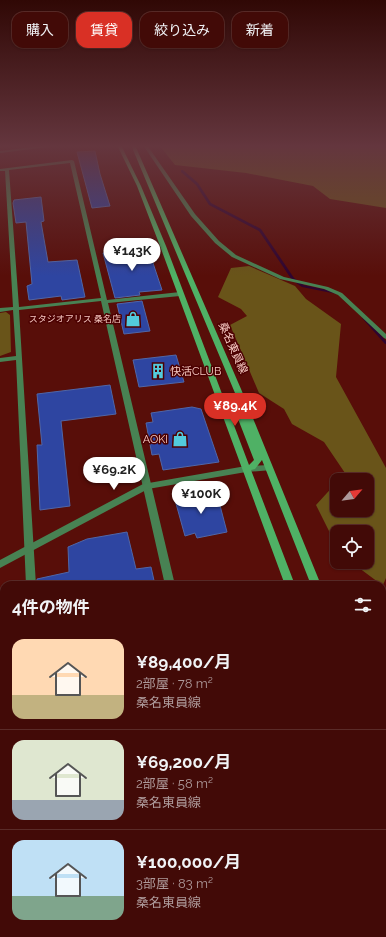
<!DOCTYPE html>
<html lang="ja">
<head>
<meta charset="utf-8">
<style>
	:root { --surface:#420a07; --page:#4c1815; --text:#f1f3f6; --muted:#ae9a9b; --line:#5a2b28; --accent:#d93025 }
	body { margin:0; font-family:Raleway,"Noto Sans JP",sans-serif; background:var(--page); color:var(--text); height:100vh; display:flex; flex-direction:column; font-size:15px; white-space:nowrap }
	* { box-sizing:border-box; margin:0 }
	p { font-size:13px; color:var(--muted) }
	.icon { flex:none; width:22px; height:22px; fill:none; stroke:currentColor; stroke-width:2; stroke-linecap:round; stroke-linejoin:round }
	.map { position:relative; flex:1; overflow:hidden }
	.side { position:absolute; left:0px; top:581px; width:386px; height:356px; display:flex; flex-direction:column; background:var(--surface); border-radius:12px 12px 0 0; box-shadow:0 1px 3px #0004,0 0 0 1px var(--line) }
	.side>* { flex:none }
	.top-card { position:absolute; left:12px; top:12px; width:362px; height:36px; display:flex; gap:8px }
	.needle { width:26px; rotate:61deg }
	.buttons { position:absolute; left:330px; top:473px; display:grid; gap:8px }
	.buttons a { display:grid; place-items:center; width:44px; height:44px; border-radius:8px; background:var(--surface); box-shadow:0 1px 3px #0004,0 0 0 1px var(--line); font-size:20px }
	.price { position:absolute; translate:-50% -34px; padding:0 9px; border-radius:14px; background:#fff; color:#222; font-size:13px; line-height:26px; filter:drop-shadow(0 1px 2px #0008) }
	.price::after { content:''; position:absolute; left:50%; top:24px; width:12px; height:9px; margin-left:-6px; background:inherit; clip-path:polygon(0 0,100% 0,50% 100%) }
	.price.active { background:var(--accent); color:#fff }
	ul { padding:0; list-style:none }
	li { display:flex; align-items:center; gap:12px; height:100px; padding:0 12px }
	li+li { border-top:1px solid var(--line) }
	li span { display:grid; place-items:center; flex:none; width:112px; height:80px; border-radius:12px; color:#555 }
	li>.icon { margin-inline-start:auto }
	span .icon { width:48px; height:48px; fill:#fffc; stroke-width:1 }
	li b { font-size:17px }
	h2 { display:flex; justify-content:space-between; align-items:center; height:48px; padding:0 12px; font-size:17px }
	.chip { padding:0 14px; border-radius:12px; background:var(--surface); box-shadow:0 1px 3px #0004,0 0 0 1px var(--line); font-size:14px; line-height:36px }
	.chip.active { background:var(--accent); color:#fff }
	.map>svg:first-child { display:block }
	.green { fill:#695419 }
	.water { fill:#2f042f }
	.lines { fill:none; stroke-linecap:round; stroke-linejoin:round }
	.stream { fill:#2f042f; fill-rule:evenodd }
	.building { fill:#2e45a1; stroke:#5066a7 }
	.minor { fill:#488253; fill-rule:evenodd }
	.tertiary { fill:#488253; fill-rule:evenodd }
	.secondary { fill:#4fb165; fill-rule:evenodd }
	.trunk { fill:#50e678; fill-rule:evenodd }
	.labels { text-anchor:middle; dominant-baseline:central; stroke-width:3; stroke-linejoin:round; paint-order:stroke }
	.far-poi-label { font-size:9px; fill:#f6c8c1; stroke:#4c0001; text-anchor:end }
	.street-label { font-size:11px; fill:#f6c8c1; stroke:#4c0001 }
	.poi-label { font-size:11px; fill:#f6c8c1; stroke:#4c0001; text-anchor:start }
</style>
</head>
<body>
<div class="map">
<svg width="386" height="937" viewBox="0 0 386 937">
	<rect width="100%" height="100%" fill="#580e09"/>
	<path class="green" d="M159,145H386V208L330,199L313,186L246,173L175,165Z
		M249,266L295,286L306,299L341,324L336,377L386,468V578L382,587V585L351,562H367V532H337V547L316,505L337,482V510H367V480H339L345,473L324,442L292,424L284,409L259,393L230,325L247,316L241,309L218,297L231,268Z
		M6,312L10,315L11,352L0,356V313Z"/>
	<path class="water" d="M45,933H218L219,937H26Z"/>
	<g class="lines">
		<path class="stream" d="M181,170H183L198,183L211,203L261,229L294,278L304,285L337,292V294L302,287L292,280L259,231L209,205L196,185L181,172Z
			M362,316H364L386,341V344H385L362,318Z"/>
	</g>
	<path class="building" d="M95,151L100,174L110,206L92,208L77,152Z
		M41,197L44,221L41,222L48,262L77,260L85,297L62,300L61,296L29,300L27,286L32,284L26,222L16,223L13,203L14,200Z
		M148,248L162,290L139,292L140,295L115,298L103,253Z
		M142,301L150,331L124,334L117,304Z
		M176,355L184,382L139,387L133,360Z
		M110,385L116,414L61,421L70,506L40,510L37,445H42L37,394Z
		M192,407L201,409L219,462L163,470L159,454L152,455L146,423L153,422L151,413Z
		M217,494L227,532L197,538L195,533L185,536L175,500L184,497Z
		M127,532L136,569L151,567L155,585H37V579L69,572L68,547L87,539Z"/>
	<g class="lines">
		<path class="minor" d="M143,145H147L195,214L219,241L236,255L284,277L328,287L342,293L386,334V339L384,338L338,295L324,289L280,279L232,257L215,243L191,216Z
			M72,160L74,161L107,300L180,292L183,294L180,296L108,303L175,585H165L101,301L19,310L36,585H26L16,360L0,362V358L16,356L13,310L0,312V308L13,307L5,171H0V169ZM70,163L101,298L19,307L9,170Z"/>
		<path class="tertiary" d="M49,145H65L0,153V151Z
			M269,465L273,468L272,470L246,472L148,489L0,568V560L143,484L246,466Z"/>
		<path class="secondary" d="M117,145H121L141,186L166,246L249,465L254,460L233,406V395L235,393L131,145H135L241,389L321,585H311L262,460L255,469L251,470L295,585H285L160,246L137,186Z
			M382,741L386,743V763L382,761Z
			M382,817L386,819V840L382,838Z"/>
		<path class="trunk" d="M382,860L386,862V889L382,887Z"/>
	</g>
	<linearGradient id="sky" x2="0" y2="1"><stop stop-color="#300805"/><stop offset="0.53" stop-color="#64363e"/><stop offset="1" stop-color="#64363e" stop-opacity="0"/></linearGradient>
	<rect width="386" height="276" fill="url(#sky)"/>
	<defs>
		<g id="shop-bare" transform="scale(1.2)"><path d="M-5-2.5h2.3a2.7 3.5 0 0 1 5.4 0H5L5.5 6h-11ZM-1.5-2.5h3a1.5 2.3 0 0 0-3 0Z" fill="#53cadc" stroke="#4c0001" stroke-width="2.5" paint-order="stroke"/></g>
		<g id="building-bare" transform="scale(1.2)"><path d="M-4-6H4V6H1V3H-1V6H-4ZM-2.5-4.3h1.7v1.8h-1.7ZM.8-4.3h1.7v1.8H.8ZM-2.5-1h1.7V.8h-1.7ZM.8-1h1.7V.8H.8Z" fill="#53cadc" stroke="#4c0001" stroke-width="2.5" paint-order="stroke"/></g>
	</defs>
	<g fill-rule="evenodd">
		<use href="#shop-bare" x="133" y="319"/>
		<use href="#building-bare" x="158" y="371"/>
		<use href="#shop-bare" x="180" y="439"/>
	</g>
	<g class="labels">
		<g class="far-poi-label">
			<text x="121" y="319">スタジオアリス 桑名店</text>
		</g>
		<g class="street-label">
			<text transform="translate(233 348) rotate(66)">桑名東員線</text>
		</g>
		<g class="poi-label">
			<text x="170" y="371">快活CLUB</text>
			<text x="168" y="439" text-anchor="end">AOKI</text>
		</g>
	</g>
</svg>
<div class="buttons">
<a><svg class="needle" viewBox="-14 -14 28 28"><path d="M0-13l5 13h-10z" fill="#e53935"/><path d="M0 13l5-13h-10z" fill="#ae9a9b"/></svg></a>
<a><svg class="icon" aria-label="locate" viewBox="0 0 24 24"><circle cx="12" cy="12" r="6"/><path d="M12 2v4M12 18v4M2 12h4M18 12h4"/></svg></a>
</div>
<b class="price" style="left:132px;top:272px">¥143K</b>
<b class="price active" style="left:235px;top:427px">¥89.4K</b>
<b class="price" style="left:114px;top:491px">¥69.2K</b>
<b class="price" style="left:201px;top:515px">¥100K</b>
<div class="top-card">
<a class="chip">購入</a>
<a class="chip active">賃貸</a>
<a class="chip">絞り込み</a>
<a class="chip">新着</a>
</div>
<section class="side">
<h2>4件の物件<svg class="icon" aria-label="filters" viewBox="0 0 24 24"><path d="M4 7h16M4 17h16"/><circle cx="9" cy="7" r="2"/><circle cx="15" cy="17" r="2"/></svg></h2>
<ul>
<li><span style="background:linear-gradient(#ffd9b3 70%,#c2b280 0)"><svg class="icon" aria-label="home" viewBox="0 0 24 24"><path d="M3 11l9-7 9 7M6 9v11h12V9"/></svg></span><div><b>¥89,400/月</b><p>2部屋 · 78 m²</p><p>桑名東員線</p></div></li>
<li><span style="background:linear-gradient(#dfe7d0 75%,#9aa5b1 0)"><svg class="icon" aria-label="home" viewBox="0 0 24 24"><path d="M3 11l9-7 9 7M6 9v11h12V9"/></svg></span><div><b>¥69,200/月</b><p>2部屋 · 58 m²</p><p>桑名東員線</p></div></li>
<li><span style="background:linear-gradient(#bfe0f5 70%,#7fa58c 0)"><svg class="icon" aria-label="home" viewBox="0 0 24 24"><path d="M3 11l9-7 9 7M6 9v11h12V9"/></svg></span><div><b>¥100,000/月</b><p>3部屋 · 83 m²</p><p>桑名東員線</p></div></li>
</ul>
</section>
</div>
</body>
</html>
